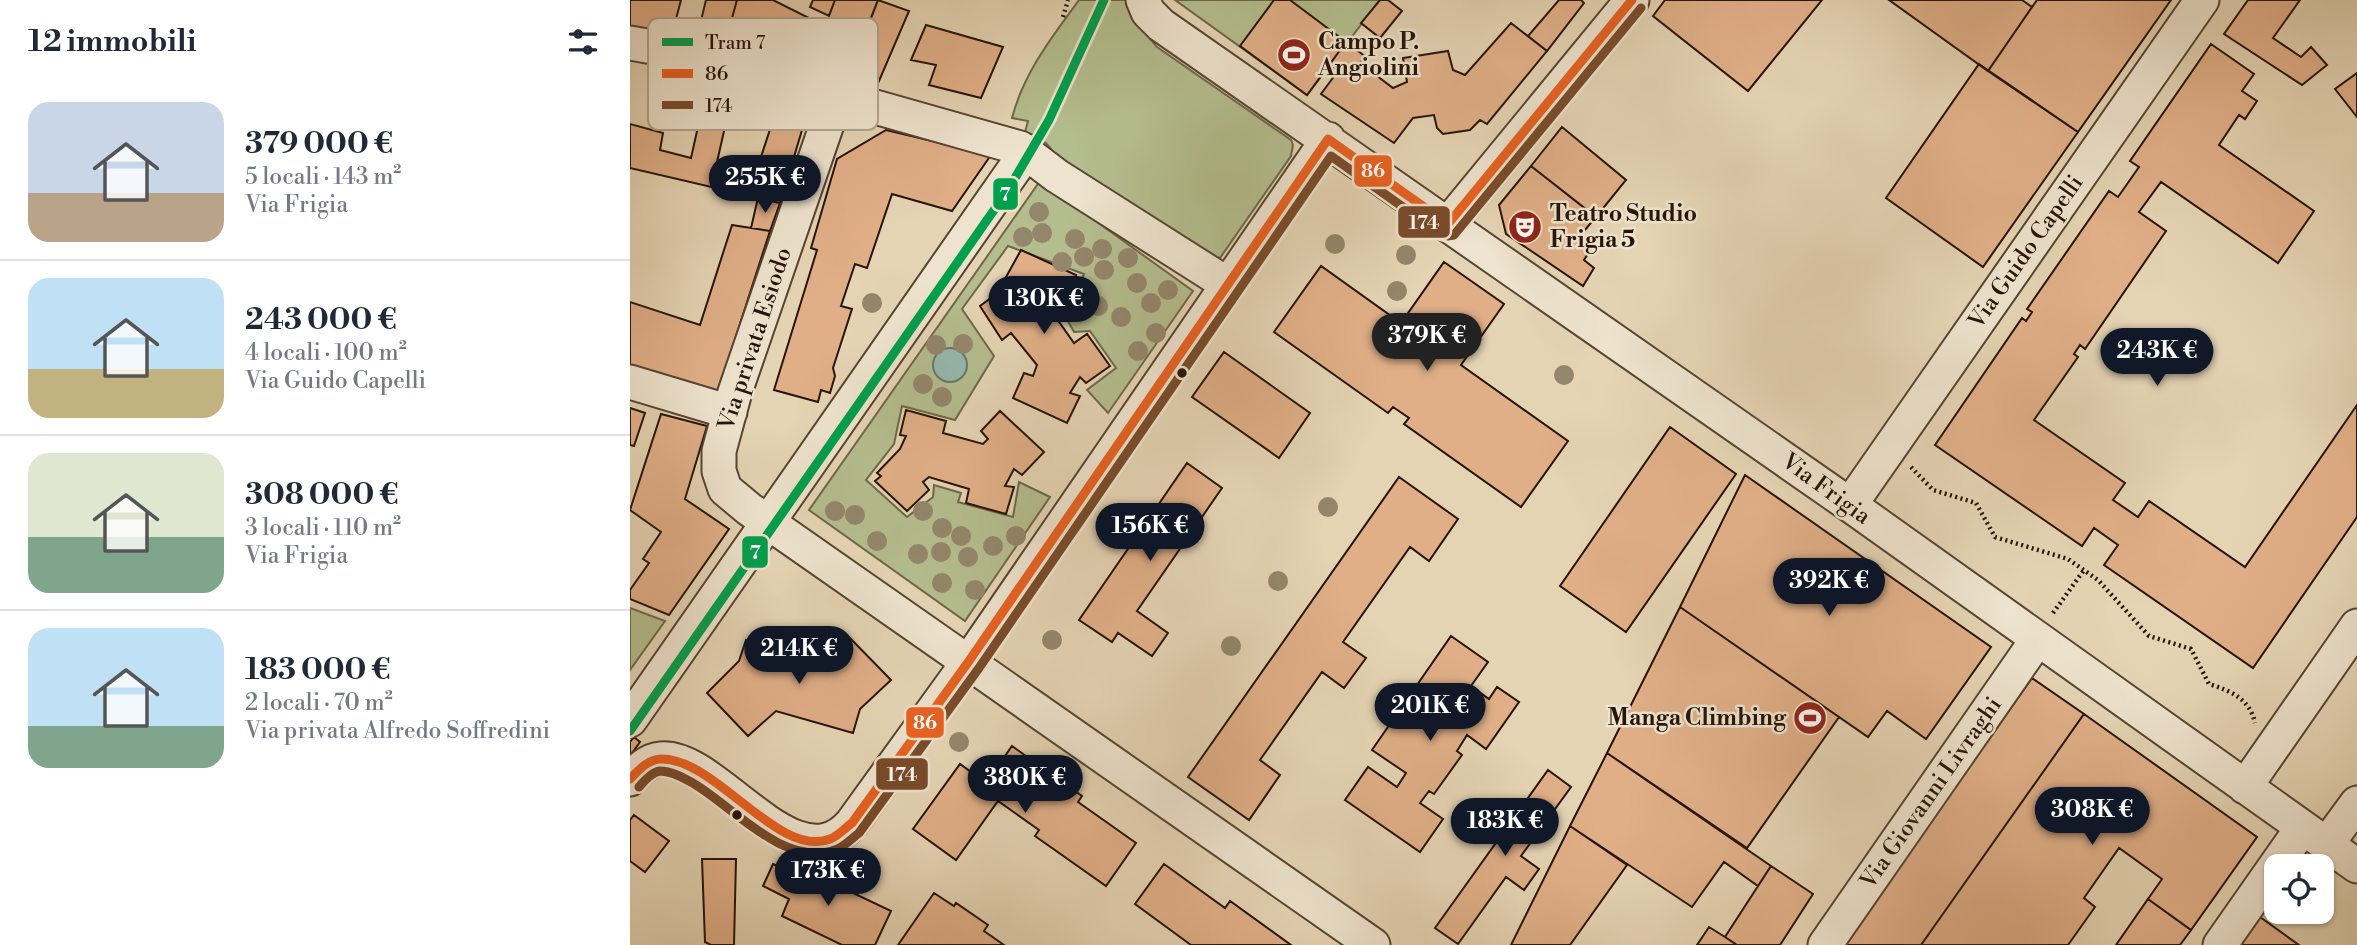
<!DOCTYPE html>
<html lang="it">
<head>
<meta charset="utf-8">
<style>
	:root { --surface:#fff; --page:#f6f6f7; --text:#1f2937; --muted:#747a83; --line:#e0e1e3; --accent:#111827 }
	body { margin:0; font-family:"Libre Bodoni",serif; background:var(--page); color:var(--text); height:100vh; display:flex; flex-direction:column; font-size:26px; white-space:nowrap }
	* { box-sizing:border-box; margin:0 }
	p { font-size:23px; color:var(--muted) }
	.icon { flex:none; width:38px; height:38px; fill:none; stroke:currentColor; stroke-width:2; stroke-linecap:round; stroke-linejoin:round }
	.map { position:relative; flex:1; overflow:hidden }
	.side { display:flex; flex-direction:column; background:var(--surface); width:630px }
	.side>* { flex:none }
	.fabs { position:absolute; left:1634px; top:854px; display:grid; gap:14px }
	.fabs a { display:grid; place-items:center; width:70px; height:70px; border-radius:14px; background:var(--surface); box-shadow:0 2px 5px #0004; font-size:35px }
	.price { position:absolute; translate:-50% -60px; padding:0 16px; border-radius:24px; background:var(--accent); color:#fff; font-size:23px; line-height:46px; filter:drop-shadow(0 2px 4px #0008) }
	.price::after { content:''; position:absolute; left:50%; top:42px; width:21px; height:16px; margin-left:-10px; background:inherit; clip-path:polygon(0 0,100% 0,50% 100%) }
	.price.current { background:#222; color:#fff }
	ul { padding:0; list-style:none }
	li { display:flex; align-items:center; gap:21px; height:175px; padding:0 28px }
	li+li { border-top:2px solid var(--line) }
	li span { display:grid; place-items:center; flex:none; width:196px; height:140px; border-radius:21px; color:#555 }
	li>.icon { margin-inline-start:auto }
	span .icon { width:84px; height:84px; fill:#fffc; stroke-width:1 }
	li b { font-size:30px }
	h2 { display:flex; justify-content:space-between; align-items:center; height:84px; padding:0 28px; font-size:30px }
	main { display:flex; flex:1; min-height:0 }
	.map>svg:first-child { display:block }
	.green { fill:#b4bd8e; stroke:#6d684a; stroke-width:2 }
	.water { fill:#96b8af; stroke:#69766c; stroke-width:2 }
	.building { fill:#e0af88; stroke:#261407; stroke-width:2 }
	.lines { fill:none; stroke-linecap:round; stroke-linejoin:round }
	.minor-casing { stroke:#564432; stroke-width:37 }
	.path { stroke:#261407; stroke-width:4.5; stroke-dasharray:2 3.5; stroke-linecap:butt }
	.minor { stroke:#eee3ce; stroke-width:33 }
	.bus-1-casing { stroke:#eee3ce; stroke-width:14 }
	.bus-2-casing { stroke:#eee3ce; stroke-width:14 }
	.bus-1 { stroke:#e86121; stroke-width:9 }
	.bus-2 { stroke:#7a4b2a; stroke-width:9 }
	.tram-1-casing { stroke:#eee3ce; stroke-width:14 }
	.tram-1 { stroke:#029f4d; stroke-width:9 }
	.tree { fill:#94866b }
	.bus-dot { fill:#261407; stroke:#eee3ce; stroke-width:2.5 }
	.labels { text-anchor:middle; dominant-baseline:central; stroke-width:5; stroke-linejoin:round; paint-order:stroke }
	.poi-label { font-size:23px; font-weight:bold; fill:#261407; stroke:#eee3ce; text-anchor:start }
	.street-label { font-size:23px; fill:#261407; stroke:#eee3ce }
	.key { fill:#eee3ce; stroke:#b2a592; stroke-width:2 }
	.key-label { font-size:19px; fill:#261407 }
	.line-badge { stroke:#eee3ce; stroke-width:2.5 }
	.badge-label { font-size:19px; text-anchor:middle; font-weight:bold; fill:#fff }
</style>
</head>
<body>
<main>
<section class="side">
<h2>12 immobili<svg class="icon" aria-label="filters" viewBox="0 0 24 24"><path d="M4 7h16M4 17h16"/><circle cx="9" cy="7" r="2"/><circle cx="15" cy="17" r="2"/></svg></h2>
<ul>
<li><span style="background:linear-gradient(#c9d6e8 65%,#b9a48a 0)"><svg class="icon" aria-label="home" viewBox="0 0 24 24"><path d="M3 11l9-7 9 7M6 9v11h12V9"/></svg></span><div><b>379 000 €</b><p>5 locali · 143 m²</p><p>Via Frigia</p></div></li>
<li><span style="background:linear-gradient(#bfe0f5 65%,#c2b280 0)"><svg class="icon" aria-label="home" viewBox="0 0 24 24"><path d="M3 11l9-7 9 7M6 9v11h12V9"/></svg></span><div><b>243 000 €</b><p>4 locali · 100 m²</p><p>Via Guido Capelli</p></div></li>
<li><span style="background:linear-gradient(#dfe7d0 60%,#7fa58c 0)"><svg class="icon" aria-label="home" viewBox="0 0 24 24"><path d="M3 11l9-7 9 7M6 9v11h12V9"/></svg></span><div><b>308 000 €</b><p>3 locali · 110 m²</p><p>Via Frigia</p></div></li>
<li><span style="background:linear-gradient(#bfe0f5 70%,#7fa58c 0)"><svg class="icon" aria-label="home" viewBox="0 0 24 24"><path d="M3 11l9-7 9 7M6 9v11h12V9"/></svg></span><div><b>183 000 €</b><p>2 locali · 70 m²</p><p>Via privata Alfredo Soffredini</p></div></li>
</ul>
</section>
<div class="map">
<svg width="1727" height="945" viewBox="0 0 1727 945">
	<rect width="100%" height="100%" fill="#e5d4b4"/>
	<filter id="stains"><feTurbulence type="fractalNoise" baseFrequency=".00286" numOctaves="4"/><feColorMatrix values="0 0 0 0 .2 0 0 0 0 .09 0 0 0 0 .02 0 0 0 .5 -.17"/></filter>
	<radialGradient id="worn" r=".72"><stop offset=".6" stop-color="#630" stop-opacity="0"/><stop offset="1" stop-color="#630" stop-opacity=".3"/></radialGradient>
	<path class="green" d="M449,0H501L510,27L527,47L661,140L663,145L661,156L590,258L532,243L425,154L416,143L395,132L398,121L382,118C394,72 422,37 449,0Z
		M545,0H750L677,95Z
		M410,181L563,291L478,413L457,390L486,368L460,331L444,332L434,314L454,274L378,246L332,309L364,356L325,420L272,406L264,444L236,480L277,517L303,497L304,485L331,493L328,502L383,517L389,482L420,497L335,621L179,510Z
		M0,608L35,621L0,670Z"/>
	<path class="water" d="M303 365a17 17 0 1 1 34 0a17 17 0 1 1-34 0Z"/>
	<path class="building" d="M0,0H51L41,38L0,28Z
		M76,0H107L94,47L67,37Z
		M107,0H143L181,19L169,60L126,41L123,57L94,47Z
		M183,0H205L199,16L180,7Z
		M205,0H248L221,68L184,54Z
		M248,0L279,11L243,95L216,85Z
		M644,0H660L716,42L677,95L610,46Z
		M750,0H758L772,11L750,38L731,23Z
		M929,0H951L954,3L917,51L898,36Z
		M1035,0H1192L1118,91L1023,16Z
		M1259,0H1392L1402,7L1358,71Z
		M1407,0H1541L1448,132L1358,71Z
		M1618,0H1670L1643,38L1671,57L1681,47L1697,65L1672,85L1594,34Z
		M881,23L917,51L857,124L850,120L840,130L813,134L807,128L804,115L783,118L764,143L691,94L708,71L700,64L716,42L736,57L730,63L763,88L777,82L773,58L818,51L823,70L835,75Z
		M296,25L373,47L351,98L299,85L306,65L281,60Z
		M1581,44L1624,74L1612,91L1627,101L1615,119L1609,115L1589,145L1684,211L1648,263L1531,182L1509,212L1536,231L1455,349L1450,345L1444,354L1448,357L1404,420L1495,483L1483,500L1508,517L1519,501L1615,567L1727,405V517L1623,668L1474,565L1488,545L1464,528L1452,546L1305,445L1392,318L1396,321L1402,312L1397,309L1479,191L1488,197L1509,167L1500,161Z
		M1349,64L1448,132L1353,267L1256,198Z
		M1727,73V117L1705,89Z
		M78,82L110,89L106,109H99L87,162L126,172L150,99L179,107L150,203L0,168V124L33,133L30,150L61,158Z
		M932,127L996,180L966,217L901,166Z
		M256,130L361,155L322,211L262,194L237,268L225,264L211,306L222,309L203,368L205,376L200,393L191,390L188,402L144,390L187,250L181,248L207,159Z
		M901,166L966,217L949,237L963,246L954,260L964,268L953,286L876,234L869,205Z
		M128,198L150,203L140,231L121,228Z
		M102,225L140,231L88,392L0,365V302L70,325Z
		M391,250L446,275L433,306L423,300L420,309L444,343L457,334L480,366L456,383L450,377L440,393L450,396L437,423L383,398L394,373L403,376L407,365L381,333L372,340L350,306L368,293L375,302L387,283L376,277Z
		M814,262L874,304L831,365L938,441L891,507L774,424L779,418L763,407L758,413L644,332L691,266L771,323Z
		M594,352L680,413L649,458L562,397Z
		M0,408L15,413L4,446L0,445Z
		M276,410L316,421L313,433L353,444L358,439L351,431L370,411L414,452L392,475L384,469L375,486L384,487L376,514L336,503L339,489L299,477L293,482L299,490L277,511L245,481L251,476L247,473L270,449L276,436L270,435Z
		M31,414L77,426L55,499L99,529L39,615L0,599V590L19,563L13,559L31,532L0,510Z
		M1040,427L1106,474L996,632L930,586Z
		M557,463L592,488L507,611L538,633L522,656L488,633L482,642L449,620Z
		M1115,475L1361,647L1296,739L1257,711L1238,737L1050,607Z
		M769,477L828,519L799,561L780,547L713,642L736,658L714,688L692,672L630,760L650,775L619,820L558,777Z
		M1050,607L1209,717L1117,848L977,753Z
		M217,635L261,680L230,709L223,733L146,711L118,736L77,693L109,661L116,640L184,662Z
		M821,636L858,662L841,686L859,699L867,687L889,702L856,749L837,735L827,751L832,755L804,794L799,791L790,803L813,819L790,852L715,800L738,767L767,787L776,773L742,750Z
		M1402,678L1454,714L1291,945H1213Z
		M1454,714L1627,837L1561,930L1518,899L1532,879L1489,848L1454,898L1465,907L1438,945H1291Z
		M4,737L10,742L0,756V742Z
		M382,746L452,796L448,802L506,843L476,886L405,836L409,830L368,801L326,860L283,829L330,764L356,783Z
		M977,753L1141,866L1128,886L1094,862L1062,907L940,826Z
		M918,770L941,787L891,856L909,869L894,890L876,877L828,944L805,928Z
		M4,815L39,841L15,872L0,861V820Z
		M940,826L997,865L940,945H881Z
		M72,859H106L104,945H81L75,942Z
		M143,864L171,877L175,870L261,911L245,945H212L152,916L159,899L133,886Z
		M534,864L595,908L600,901L661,945H561L505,904Z
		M1141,866L1183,894L1150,945H1107L1095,937Z
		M304,893L324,906L326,903L358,925L354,931L374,945H268Z
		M1518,899L1561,930L1550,945H1486Z
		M1630,917L1669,945H1610Z
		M1079,927L1095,937L1107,945H1067Z"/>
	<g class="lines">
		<g class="minor-casing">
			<path id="minor" d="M513,0L518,12L531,25L1220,505L1727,866
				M0,43L51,52L390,148L427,176L597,284
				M206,98L105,392L89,451V471L95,489L119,509L743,945
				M818,224L1002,0
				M0,382L100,412
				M1220,505L1572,0
				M0,720L397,151
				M0,779C8,770 18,760 31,759C87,754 165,889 222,823L339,661L698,139
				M1615,787L1727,626
				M1697,844L1727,803
				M1195,945L1407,640
				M1590,945L1672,828"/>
		</g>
		<path class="path" d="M433,17L438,0
			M1281,467L1303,490L1346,503L1365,537L1438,559L1468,580L1519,636L1561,649L1579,684C1601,691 1620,699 1625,723
			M1423,613L1454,570"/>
		<use href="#minor" class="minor"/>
		<g class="bus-1-casing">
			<path id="bus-1" d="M0,779C8,771 18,759 31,759C86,758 148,859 200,839C208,836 215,828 222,823L339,661L698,139L818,224L1002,0"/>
		</g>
		<g class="bus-2-casing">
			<path id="bus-2" d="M9,787C14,781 22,772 30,771C41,771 52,777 61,782C102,805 150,865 202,851C212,849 221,839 229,833L349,668L701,156L811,234L818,236L824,235L1011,8"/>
		</g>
		<use href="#bus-1" class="bus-1"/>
		<use href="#bus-2" class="bus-2"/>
		<g class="tram-1-casing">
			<path id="tram-1" d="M0,731L378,190L419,120L474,0"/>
		</g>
		<use href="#tram-1" class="tram-1"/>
	</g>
	<g class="tree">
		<circle cx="409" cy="212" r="10"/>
		<circle cx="412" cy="233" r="10"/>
		<circle cx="393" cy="237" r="10"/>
		<circle cx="445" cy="239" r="10"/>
		<circle cx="705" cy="244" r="10"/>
		<circle cx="472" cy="249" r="10"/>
		<circle cx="776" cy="255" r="10"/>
		<circle cx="454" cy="257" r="10"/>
		<circle cx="498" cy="258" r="10"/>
		<circle cx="432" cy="262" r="10"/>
		<circle cx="474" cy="270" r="10"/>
		<circle cx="507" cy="283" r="10"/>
		<circle cx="538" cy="290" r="10"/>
		<circle cx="767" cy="291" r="10"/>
		<circle cx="242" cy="303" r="10"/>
		<circle cx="521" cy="303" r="10"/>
		<circle cx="468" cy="306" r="10"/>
		<circle cx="491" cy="317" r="10"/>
		<circle cx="526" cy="333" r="10"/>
		<circle cx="333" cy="344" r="10"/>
		<circle cx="306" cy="345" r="10"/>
		<circle cx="508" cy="351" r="10"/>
		<circle cx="934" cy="375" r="10"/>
		<circle cx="293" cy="384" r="10"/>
		<circle cx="312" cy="397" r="10"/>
		<circle cx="698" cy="507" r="10"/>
		<circle cx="205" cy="511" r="10"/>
		<circle cx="293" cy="511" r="10"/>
		<circle cx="225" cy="515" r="10"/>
		<circle cx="312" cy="528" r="10"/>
		<circle cx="331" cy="536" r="10"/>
		<circle cx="386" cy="536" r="10"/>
		<circle cx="247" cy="541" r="10"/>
		<circle cx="363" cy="546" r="10"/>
		<circle cx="311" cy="552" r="10"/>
		<circle cx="288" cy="554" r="10"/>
		<circle cx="338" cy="557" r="10"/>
		<circle cx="648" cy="581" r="10"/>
		<circle cx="312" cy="583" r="10"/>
		<circle cx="345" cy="590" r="10"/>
		<circle cx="422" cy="640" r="10"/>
		<circle cx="601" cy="646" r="10"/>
		<circle cx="329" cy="742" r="10"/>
	</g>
	<defs>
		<g id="stadium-disc" transform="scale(1.75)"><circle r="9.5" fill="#8f2418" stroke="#eee3ce"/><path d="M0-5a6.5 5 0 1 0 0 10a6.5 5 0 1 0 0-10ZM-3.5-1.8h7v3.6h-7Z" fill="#fff"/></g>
		<g id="theatre-disc" transform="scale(1.75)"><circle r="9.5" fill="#8f2418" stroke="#eee3ce"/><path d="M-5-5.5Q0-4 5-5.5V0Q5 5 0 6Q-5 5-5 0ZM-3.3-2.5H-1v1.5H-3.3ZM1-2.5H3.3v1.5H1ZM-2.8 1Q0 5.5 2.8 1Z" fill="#fff"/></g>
	</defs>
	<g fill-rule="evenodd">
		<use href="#stadium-disc" x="664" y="55"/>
		<use href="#theatre-disc" x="895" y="227"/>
		<use href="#stadium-disc" x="1180" y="718"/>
	</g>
	<g class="bus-dot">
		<circle cx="552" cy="373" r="6"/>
		<circle cx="107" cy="815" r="6"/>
	</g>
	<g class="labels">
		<g class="poi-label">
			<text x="688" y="42">Campo P.<tspan x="688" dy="26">Angiolini</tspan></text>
			<text x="920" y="214">Teatro Studio<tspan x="920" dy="26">Frigia 5</tspan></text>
			<text x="1156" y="718" text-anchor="end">Manga Climbing</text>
		</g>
		<g class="street-label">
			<text transform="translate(1396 252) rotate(-55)">Via Guido Capelli</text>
			<text transform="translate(125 339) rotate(-72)">Via privata Esiodo</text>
			<text transform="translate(1196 489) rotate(36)">Via Frigia</text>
			<text transform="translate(1301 793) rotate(-55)">Via Giovanni Livraghi</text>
		</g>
	</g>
	<rect x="18" y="18" width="230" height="112" rx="10" class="key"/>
	<rect x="32" y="38" width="31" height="8" fill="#029f4d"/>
	<rect x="32" y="69" width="31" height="9" fill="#e86121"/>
	<rect x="32" y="101" width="31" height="8" fill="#7a4b2a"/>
	<g class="key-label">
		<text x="75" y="49">Tram 7</text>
		<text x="75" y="80">86</text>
		<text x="75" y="112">174</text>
	</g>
	<g class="line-badge">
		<rect x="723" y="154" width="40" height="34" rx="7" fill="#e86121"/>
		<rect x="362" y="177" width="27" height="34" rx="7" fill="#029f4d"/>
		<rect x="767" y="205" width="54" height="34" rx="7" fill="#7a4b2a"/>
		<rect x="111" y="535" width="28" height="34" rx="7" fill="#029f4d"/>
		<rect x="275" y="706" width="40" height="33" rx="7" fill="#e86121"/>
		<rect x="245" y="757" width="54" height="34" rx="7" fill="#7a4b2a"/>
	</g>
	<g class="badge-label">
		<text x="743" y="177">86</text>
		<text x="375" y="201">7</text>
		<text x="794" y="229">174</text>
		<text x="125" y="559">7</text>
		<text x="295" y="729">86</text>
		<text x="272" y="781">174</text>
	</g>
	<rect width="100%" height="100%" filter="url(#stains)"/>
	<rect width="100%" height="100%" fill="url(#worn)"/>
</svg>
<div class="fabs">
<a><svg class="icon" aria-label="locate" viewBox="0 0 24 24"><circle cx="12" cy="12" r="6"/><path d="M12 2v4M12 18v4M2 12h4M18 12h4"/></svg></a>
</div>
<b class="price" style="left:135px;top:215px">255K €</b>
<b class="price" style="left:414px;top:336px">130K €</b>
<b class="price current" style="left:797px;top:373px">379K €</b>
<b class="price" style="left:1527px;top:388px">243K €</b>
<b class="price" style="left:520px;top:563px">156K €</b>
<b class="price" style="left:1199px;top:618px">392K €</b>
<b class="price" style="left:169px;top:686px">214K €</b>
<b class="price" style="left:800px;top:743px">201K €</b>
<b class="price" style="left:395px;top:815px">380K €</b>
<b class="price" style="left:1462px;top:847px">308K €</b>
<b class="price" style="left:875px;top:858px">183K €</b>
<b class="price" style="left:198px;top:908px">173K €</b>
</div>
</main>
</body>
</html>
